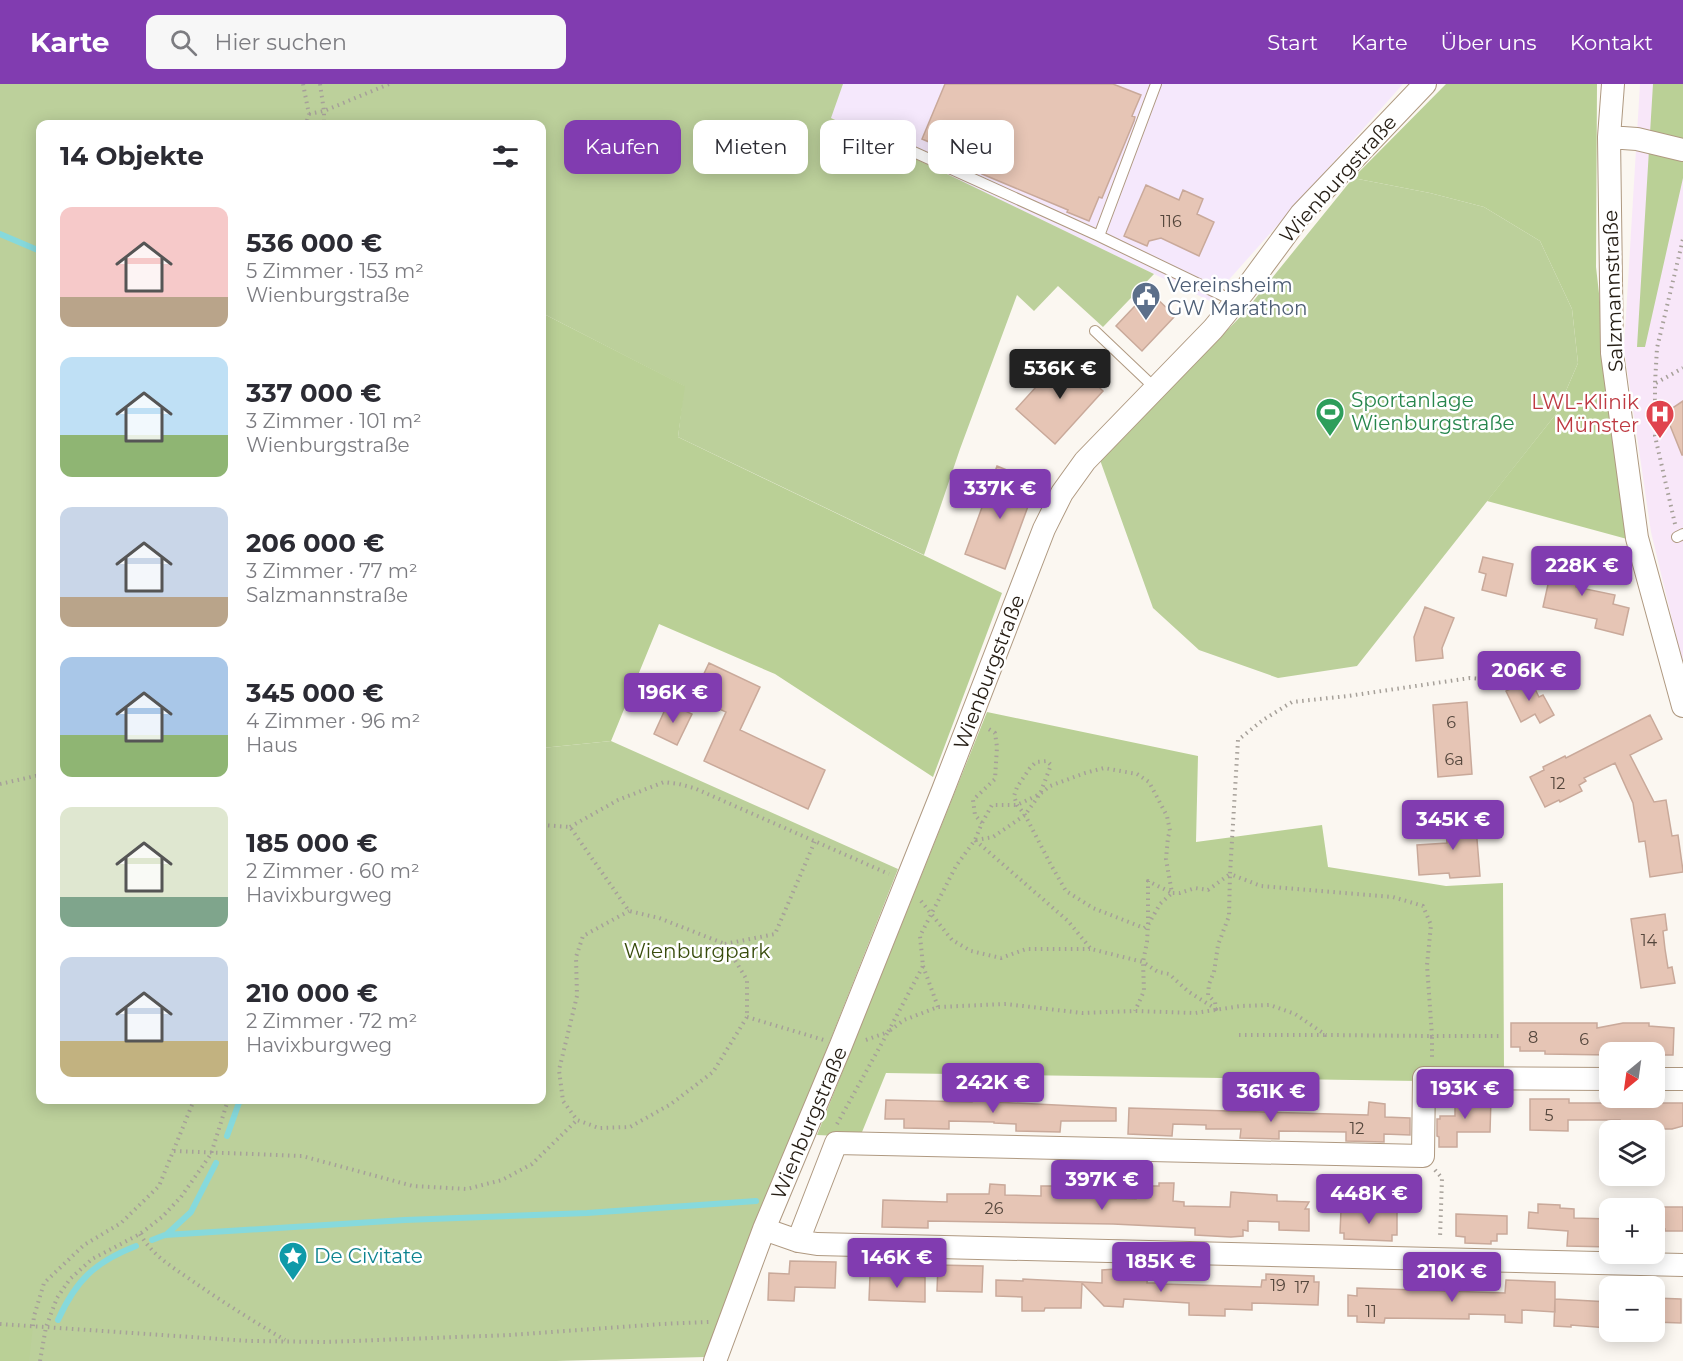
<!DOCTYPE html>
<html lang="de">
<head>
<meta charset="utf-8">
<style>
	:root { --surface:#fff; --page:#f7f7f7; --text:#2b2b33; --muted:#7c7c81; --accent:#813cb0 }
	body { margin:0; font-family:Montserrat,sans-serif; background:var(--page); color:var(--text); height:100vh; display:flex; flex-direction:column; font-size:22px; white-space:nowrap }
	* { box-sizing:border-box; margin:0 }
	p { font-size:20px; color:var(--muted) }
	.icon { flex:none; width:33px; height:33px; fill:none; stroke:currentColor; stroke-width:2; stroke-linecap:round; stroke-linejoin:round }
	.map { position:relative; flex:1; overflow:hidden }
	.sheet { position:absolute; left:36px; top:36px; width:510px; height:984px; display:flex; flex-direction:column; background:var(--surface); border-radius:12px; box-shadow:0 3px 15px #0003 }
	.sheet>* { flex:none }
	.banner { position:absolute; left:564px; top:36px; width:570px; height:54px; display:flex; gap:12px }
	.needle { width:39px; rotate:209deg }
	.buttons { position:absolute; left:1599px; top:958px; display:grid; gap:12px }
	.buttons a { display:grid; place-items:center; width:66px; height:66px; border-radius:12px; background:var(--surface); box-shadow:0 3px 15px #0003; font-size:30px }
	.price { position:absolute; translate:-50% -51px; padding:0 14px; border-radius:6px; background:var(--accent); color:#fff; font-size:20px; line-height:39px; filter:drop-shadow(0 2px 3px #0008) }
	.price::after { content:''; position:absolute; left:50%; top:36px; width:18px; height:14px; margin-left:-9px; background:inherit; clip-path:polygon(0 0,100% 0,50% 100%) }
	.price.current { background:#222; color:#fff }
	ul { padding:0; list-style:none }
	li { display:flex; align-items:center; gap:18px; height:150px; padding:0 24px }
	li span { display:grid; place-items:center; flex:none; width:168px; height:120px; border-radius:12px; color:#555 }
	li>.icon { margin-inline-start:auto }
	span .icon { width:72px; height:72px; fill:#fffc; stroke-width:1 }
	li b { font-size:26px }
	h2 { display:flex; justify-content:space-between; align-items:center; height:72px; padding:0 24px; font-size:26px }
	.chip { padding:0 21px; border-radius:12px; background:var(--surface); box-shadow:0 3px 15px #0003; font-size:21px; line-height:54px }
	.chip.current { background:var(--accent); color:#fff }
	header { display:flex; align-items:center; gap:36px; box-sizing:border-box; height:84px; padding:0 30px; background:var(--accent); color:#fff }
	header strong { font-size:28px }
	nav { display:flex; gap:33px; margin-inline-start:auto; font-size:21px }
	.search { width:420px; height:54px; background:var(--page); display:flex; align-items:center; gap:15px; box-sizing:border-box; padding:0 21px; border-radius:12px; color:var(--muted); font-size:22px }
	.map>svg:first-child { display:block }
	.industrial { fill:#f5e8fc }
	.medical { fill:#f8e7f9 }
	.green { fill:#bcd09b }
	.forest { fill:#bad096 }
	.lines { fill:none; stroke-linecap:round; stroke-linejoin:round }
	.stream { stroke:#86d9dc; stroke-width:6 }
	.building { fill:#e6c5b5; stroke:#c9a99a; stroke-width:1.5 }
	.service-casing { stroke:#af9981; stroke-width:12 }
	.minor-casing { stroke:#af9981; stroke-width:24 }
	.path { stroke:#a6a099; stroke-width:4; stroke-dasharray:1.5 4.5; stroke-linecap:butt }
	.service { stroke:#fff; stroke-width:10 }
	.minor { stroke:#fff; stroke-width:22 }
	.labels { text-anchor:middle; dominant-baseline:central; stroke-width:5; stroke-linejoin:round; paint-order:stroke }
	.number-label { font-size:16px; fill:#54463c }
	.street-label { font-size:20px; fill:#241c13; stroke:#fff }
	.service-label { font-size:20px; fill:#4e5e75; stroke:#fff; text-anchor:start }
	.leisure-label { font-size:20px; fill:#27864d; stroke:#fff; text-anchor:start }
	.health-label { font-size:20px; fill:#be3a42; stroke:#fff; text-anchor:end }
	.park-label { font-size:20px; fill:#394c0d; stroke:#fff }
	.culture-label { font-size:20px; fill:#0d838f; stroke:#fff; text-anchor:start }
</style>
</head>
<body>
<header>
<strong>Karte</strong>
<div class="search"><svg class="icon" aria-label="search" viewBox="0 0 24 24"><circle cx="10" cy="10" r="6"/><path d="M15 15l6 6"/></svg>Hier suchen</div>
<nav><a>Start</a><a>Karte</a><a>Über uns</a><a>Kontakt</a></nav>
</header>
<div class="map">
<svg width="1683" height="1277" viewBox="0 0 1683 1277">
	<rect width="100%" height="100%" fill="#fbf7f1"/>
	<path class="industrial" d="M843,0H1403L1210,217L830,34Z"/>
	<path class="medical" d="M1640,0H1683V581L1651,448L1624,264Z"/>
	<path class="green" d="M0,0H843L831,34L1154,190L1103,243L1058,202L1034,227L1017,211L960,365L924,471L678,353L684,302L542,229V40H40V1016H542V664L611,657L898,785L705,1273L556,1277H0Z
		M1353,94L1430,109L1484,123L1540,157L1572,225L1578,279L1556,330L1357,582L1278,594L1199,566L1153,524L1100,376L1242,231Z"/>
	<path class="forest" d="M1446,0H1597L1596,183L1627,455L1487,417L1556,330L1578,279L1572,225L1540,157L1484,123L1430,109L1353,94Z
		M1653,0H1683V94L1645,263H1637Z
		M542,229L685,302L678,353L1002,509L933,693L775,590L659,540L611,657L542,664Z
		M987,628L1198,672L1196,758L1322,741L1328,783L1446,802L1503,799L1504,986L1418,997L886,989L860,1053L817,1051Z
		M0,1240L33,1242L29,1277H0Z"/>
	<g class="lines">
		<path class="stream" d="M0,150L40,167
			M227,1052L240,1016
			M166,1151L191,1128L216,1079
			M152,1156L165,1151L405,1136L587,1129L756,1117
			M58,1236C76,1196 95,1178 136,1162"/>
	</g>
	<path class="building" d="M945,0H1113L1141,11L1132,32L1135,33L1134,37L1102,114L1099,113L1089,137L1067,128L1068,126L982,90L989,73L959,61L955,69L922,55Z
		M1146,101L1179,116L1183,106L1203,115L1197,130L1214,138L1199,172L1161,154L1149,157L1147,162L1124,152Z
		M1149,207L1175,232L1142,267L1116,242Z
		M1065,271L1103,307L1055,360L1016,325Z
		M1683,317V371H1682L1665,329Z
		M997,382L1014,389L1011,397L1034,406L1005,485L965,470Z
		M1555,469L1582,476L1576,503L1615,511L1613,520L1629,524L1623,551L1595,544L1597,535L1543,523Z
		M1483,473L1513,480L1506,512L1482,506L1486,490L1479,488Z
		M1425,523L1454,534L1442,564L1443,574L1416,577L1414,553Z
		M709,579L760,603L740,646L825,686L808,725L704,677L726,628L693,613Z
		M1530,595L1539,613L1543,611L1554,631L1540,639L1535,630L1521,638L1506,607Z
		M1467,618L1472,690L1438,693L1433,621Z
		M668,619L692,630L677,661L654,650Z
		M1650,631L1662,655L1630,671L1654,718L1666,716L1672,752L1678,751L1683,787V788L1650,793L1645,757L1639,758L1633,719L1615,679L1584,694L1586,697L1579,701L1582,707L1560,718L1559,716L1545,723L1530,693L1544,686L1543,683L1565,672L1566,674Z
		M1475,731L1480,792L1450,794L1449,789L1419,791L1417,761L1447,759L1445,733Z
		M1665,830L1667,846L1663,847L1665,865L1668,884L1672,883L1675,899L1641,904L1631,835Z
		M1511,939H1597V944L1623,939H1649V942L1674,944L1673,971H1654V969H1610V971L1545,970V967H1520V963H1511Z
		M983,1010L995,1011L994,1018L1116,1024V1037H1061L1060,1048L1016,1047V1040L994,1039V1038L949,1037V1045L904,1044V1035H885L886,1016L972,1018V1011Z
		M1455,1014H1491L1490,1048H1457V1063H1439V1053L1437,1052V1035H1440V1032H1455Z
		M1530,1015H1569V1019H1683V1042L1672,1045H1620V1036H1568V1047L1530,1046Z
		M1369,1018L1385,1020V1033L1410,1034V1051L1384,1050V1058L1346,1057V1048L1279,1047V1055L1240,1054L1241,1045H1206V1041L1173,1040L1172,1052L1128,1050L1129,1024L1368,1031Z
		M1159,1099H1174L1173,1117L1184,1118V1122L1230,1123L1231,1108L1277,1111V1117L1309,1118L1305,1125H1309V1147L1279,1146V1138L1248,1137V1147L1243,1146V1152L1231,1153L1195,1151V1144L1113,1140L928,1137V1144L882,1143L883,1116L947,1118V1110H989L990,1100L1005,1101V1111L1041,1112V1102H1060V1112L1082,1113V1114L1136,1115V1105H1144L1145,1102H1159Z
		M1538,1120L1560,1121V1124L1574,1125V1134L1610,1135V1163L1567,1162L1568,1147L1528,1144L1529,1128L1538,1129Z
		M1657,1123H1683V1147H1665V1145L1657,1147Z
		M1341,1126L1397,1128V1151H1392V1157L1344,1155V1149H1340Z
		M1456,1130L1507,1132V1150H1497V1157H1491V1160L1465,1159V1153L1456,1152Z
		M790,1177L836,1178L835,1204L795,1203L794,1217L768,1216L769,1189L789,1190Z
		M938,1181L983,1182L982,1208L937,1207Z
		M1116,1185L1148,1187L1147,1199H1163V1200L1261,1203L1262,1196H1266V1190L1314,1192V1198H1319L1318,1221L1252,1219V1226L1225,1225V1232L1189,1231V1219L1124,1215L1123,1223L1104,1222L1082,1199L1081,1224H1045L1044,1227H1022V1213L996,1212V1196L1023,1197V1195L1102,1199V1186Z
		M870,1191L925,1193V1218L869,1216Z
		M1506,1196L1555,1198V1228L1522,1226V1239L1505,1238V1231L1469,1230V1235L1385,1234L1384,1239L1357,1238V1232H1348V1211L1357,1212V1204L1505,1209Z
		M1654,1214L1681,1215V1239L1654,1238Z
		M1555,1215L1610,1218L1608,1244L1571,1241V1243L1554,1242Z"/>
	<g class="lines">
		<g class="service-casing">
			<path id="service" d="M1156,0L1099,152L1236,218
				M863,45L1099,152
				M1095,247L1156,305
				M1677,453L1683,450"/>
		</g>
		<g class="minor-casing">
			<path id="minor" d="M1613,0L1609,53L1612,269L1637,454L1683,622
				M1609,53L1637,55L1683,66
				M1654,995H1683
				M764,1145L798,1157L817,1160L1683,1181
				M798,1157L836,1059L1423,1072L1424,994L1610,995
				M715,1277L764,1145L841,961L943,706L1044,445L1062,409L1085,377L1213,245L1245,206L1301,130L1425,0"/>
		</g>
		<path class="path" d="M303,0L309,30L306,40
			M320,0L324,27V40
			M309,30L324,27L389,0
			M1656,299L1683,284
			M1675,440L1655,352V299L1657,264L1683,155
			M1494,596L1470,594L1348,612L1292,618L1263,636L1238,656L1230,790L1261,802L1393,813L1423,822L1431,841L1427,881L1432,952H1501
			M0,700L40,691
			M982,739L975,731L973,716L995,695L997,663L995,649L987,644
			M542,741L570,743L629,827L659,834L725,860L747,896V933L713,988L671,1020L630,1043L599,1044L577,1036L563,1017L559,986L577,912L576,873L583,852L629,827
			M570,743L618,716L664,698L679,700L694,704L889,790
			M976,756L993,753L1025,731L1040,710L1051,681L1047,677L1036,678L1030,684L1017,703L1014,712L1017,721L1025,731L1051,781L1066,807L1093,824L1144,844L1148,841V797L1172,809L1160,820L1148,841L1147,858L1143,878L1144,907L1135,927
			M921,817L952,856L971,867L1001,874L1026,865H1090
			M725,860L775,850L815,757
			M923,882L938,923
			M747,933L824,956
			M1239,951H1325
			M866,956L888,948L923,882L920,852L956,782L975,756L982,739L992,721H1017L1040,710L1050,702L1085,689L1104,684L1137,690L1149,698L1167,732L1170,747L1168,753L1166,775L1172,809H1180L1195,804L1208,806L1230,790L1229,832L1218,861L1214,888L1209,900L1208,911L1215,918L1216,925L1189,908L1169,890L1158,888L1143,878L1091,865L1068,837L975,756
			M837,1040L888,948L904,936L938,923L1006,920L1082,929L1135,927L1195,929L1241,922L1270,921L1295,930L1326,951L1432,952V975
			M174,1067L302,1072L413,1102L467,1105L502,1096L532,1080L577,1036
			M1435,1086L1442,1094L1440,1154
			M140,1150C153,1172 171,1182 191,1196C221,1217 253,1237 285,1256
			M0,1240L250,1257L326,1258L510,1251L662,1240L709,1238
			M33,1242L34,1232L44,1199L84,1161L121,1139L159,1102L194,1016
			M40,1277L46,1243L57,1214L70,1195L92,1175L140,1150L162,1133L181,1113L211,1070L228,1016"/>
		<use href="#service" class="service"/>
		<use href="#minor" class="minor"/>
	</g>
	<defs>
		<g id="civic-pin" transform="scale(1.5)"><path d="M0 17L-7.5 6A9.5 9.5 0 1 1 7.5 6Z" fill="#5c6f8a" stroke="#fff"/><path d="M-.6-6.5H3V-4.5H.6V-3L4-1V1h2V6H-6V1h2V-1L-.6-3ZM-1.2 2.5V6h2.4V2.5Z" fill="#fff"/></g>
		<g id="stadium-pin" transform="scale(1.5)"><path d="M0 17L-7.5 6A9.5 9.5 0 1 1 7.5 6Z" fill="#2e9e5b" stroke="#fff"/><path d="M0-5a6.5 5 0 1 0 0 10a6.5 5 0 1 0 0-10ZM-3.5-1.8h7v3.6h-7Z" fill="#fff"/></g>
		<g id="hospital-pin" transform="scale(1.5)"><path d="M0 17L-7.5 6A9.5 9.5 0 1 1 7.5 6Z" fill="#e0444e" stroke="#fff"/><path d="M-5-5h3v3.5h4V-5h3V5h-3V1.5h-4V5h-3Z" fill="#fff"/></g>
		<g id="sight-pin" transform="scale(1.5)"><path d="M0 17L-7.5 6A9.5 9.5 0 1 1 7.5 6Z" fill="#0f9aa8" stroke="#fff"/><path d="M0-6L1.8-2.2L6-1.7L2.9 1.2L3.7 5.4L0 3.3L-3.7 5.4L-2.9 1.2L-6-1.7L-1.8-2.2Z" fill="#fff"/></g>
	</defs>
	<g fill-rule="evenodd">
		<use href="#civic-pin" x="1146" y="212"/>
		<use href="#stadium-pin" x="1330" y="328"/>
		<use href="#hospital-pin" x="1660" y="330"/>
		<use href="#sight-pin" x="293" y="1172"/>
	</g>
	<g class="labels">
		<g class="number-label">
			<text x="1171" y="137">116</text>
			<text x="1451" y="638">6</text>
			<text x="1454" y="675">6a</text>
			<text x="1558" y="699">12</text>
			<text x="1649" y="856">14</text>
			<text x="1533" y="953">8</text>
			<text x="1584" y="955">6</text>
			<text x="1549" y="1031">5</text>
			<text x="1357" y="1044">12</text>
			<text x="994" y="1124">26</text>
			<text x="1278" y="1201">19</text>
			<text x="1302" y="1203">17</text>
			<text x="1371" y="1227">11</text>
		</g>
		<g class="street-label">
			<text transform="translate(1338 95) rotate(-48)">Wienburgstraße</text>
			<text transform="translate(1613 207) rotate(-92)">Salzmannstraße</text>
			<text transform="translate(989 588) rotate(-69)">Wienburgstraße</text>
			<text transform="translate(809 1039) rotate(-67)">Wienburgstraße</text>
		</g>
		<g class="service-label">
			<text x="1167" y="201">Vereinsheim<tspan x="1167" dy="23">GW Marathon</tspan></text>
		</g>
		<g class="leisure-label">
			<text x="1351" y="316">Sportanlage<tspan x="1351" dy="23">Wienburgstraße</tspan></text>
		</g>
		<g class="health-label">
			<text x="1639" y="318">LWL-Klinik<tspan x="1639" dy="23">Münster</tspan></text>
		</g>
		<g class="park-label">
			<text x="697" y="867">Wienburgpark</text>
		</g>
		<g class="culture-label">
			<text x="314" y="1172">De Civitate</text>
		</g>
	</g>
</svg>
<div class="buttons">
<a><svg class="needle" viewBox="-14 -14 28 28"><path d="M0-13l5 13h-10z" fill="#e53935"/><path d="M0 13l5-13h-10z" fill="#7c7c81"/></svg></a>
<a><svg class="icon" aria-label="layers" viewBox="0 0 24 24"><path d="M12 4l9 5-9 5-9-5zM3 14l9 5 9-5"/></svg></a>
<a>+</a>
<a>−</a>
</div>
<b class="price current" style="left:1060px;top:316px">536K €</b>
<b class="price" style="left:1000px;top:436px">337K €</b>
<b class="price" style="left:1582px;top:513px">228K €</b>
<b class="price" style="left:1529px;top:618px">206K €</b>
<b class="price" style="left:673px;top:640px">196K €</b>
<b class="price" style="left:1453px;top:767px">345K €</b>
<b class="price" style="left:993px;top:1030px">242K €</b>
<b class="price" style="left:1465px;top:1036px">193K €</b>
<b class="price" style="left:1271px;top:1039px">361K €</b>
<b class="price" style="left:1102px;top:1127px">397K €</b>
<b class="price" style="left:1369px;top:1141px">448K €</b>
<b class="price" style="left:897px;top:1205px">146K €</b>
<b class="price" style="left:1161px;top:1209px">185K €</b>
<b class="price" style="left:1452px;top:1219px">210K €</b>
<div class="banner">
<a class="chip current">Kaufen</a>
<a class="chip">Mieten</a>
<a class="chip">Filter</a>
<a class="chip">Neu</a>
</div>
<section class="sheet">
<h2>14 Objekte<svg class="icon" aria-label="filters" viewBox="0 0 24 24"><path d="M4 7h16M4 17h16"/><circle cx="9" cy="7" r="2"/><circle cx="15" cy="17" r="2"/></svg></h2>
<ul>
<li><span style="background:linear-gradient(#f6c9c9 75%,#b9a48a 0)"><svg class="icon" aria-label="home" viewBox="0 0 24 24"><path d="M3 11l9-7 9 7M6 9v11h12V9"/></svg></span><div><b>536 000 €</b><p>5 Zimmer · 153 m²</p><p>Wienburgstraße</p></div></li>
<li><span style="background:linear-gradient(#bfe0f5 65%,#8fb573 0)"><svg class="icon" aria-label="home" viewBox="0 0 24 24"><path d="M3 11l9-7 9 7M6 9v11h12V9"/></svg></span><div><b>337 000 €</b><p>3 Zimmer · 101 m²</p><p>Wienburgstraße</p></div></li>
<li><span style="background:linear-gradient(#c9d6e8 75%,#b9a48a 0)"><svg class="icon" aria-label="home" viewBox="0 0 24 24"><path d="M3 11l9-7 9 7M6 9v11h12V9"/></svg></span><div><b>206 000 €</b><p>3 Zimmer · 77 m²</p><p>Salzmannstraße</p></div></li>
<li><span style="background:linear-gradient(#a9c7e8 65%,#8fb573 0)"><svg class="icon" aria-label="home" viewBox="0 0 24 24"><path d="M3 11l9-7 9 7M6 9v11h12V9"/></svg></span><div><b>345 000 €</b><p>4 Zimmer · 96 m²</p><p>Haus</p></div></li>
<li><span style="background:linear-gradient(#dfe7d0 75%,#7fa58c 0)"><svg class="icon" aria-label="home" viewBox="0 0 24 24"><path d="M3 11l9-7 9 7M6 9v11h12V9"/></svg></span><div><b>185 000 €</b><p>2 Zimmer · 60 m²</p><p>Havixburgweg</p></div></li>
<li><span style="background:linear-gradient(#c9d6e8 70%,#c2b280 0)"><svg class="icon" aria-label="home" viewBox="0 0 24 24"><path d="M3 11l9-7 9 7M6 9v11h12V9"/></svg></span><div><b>210 000 €</b><p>2 Zimmer · 72 m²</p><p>Havixburgweg</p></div></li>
</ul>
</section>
</div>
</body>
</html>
